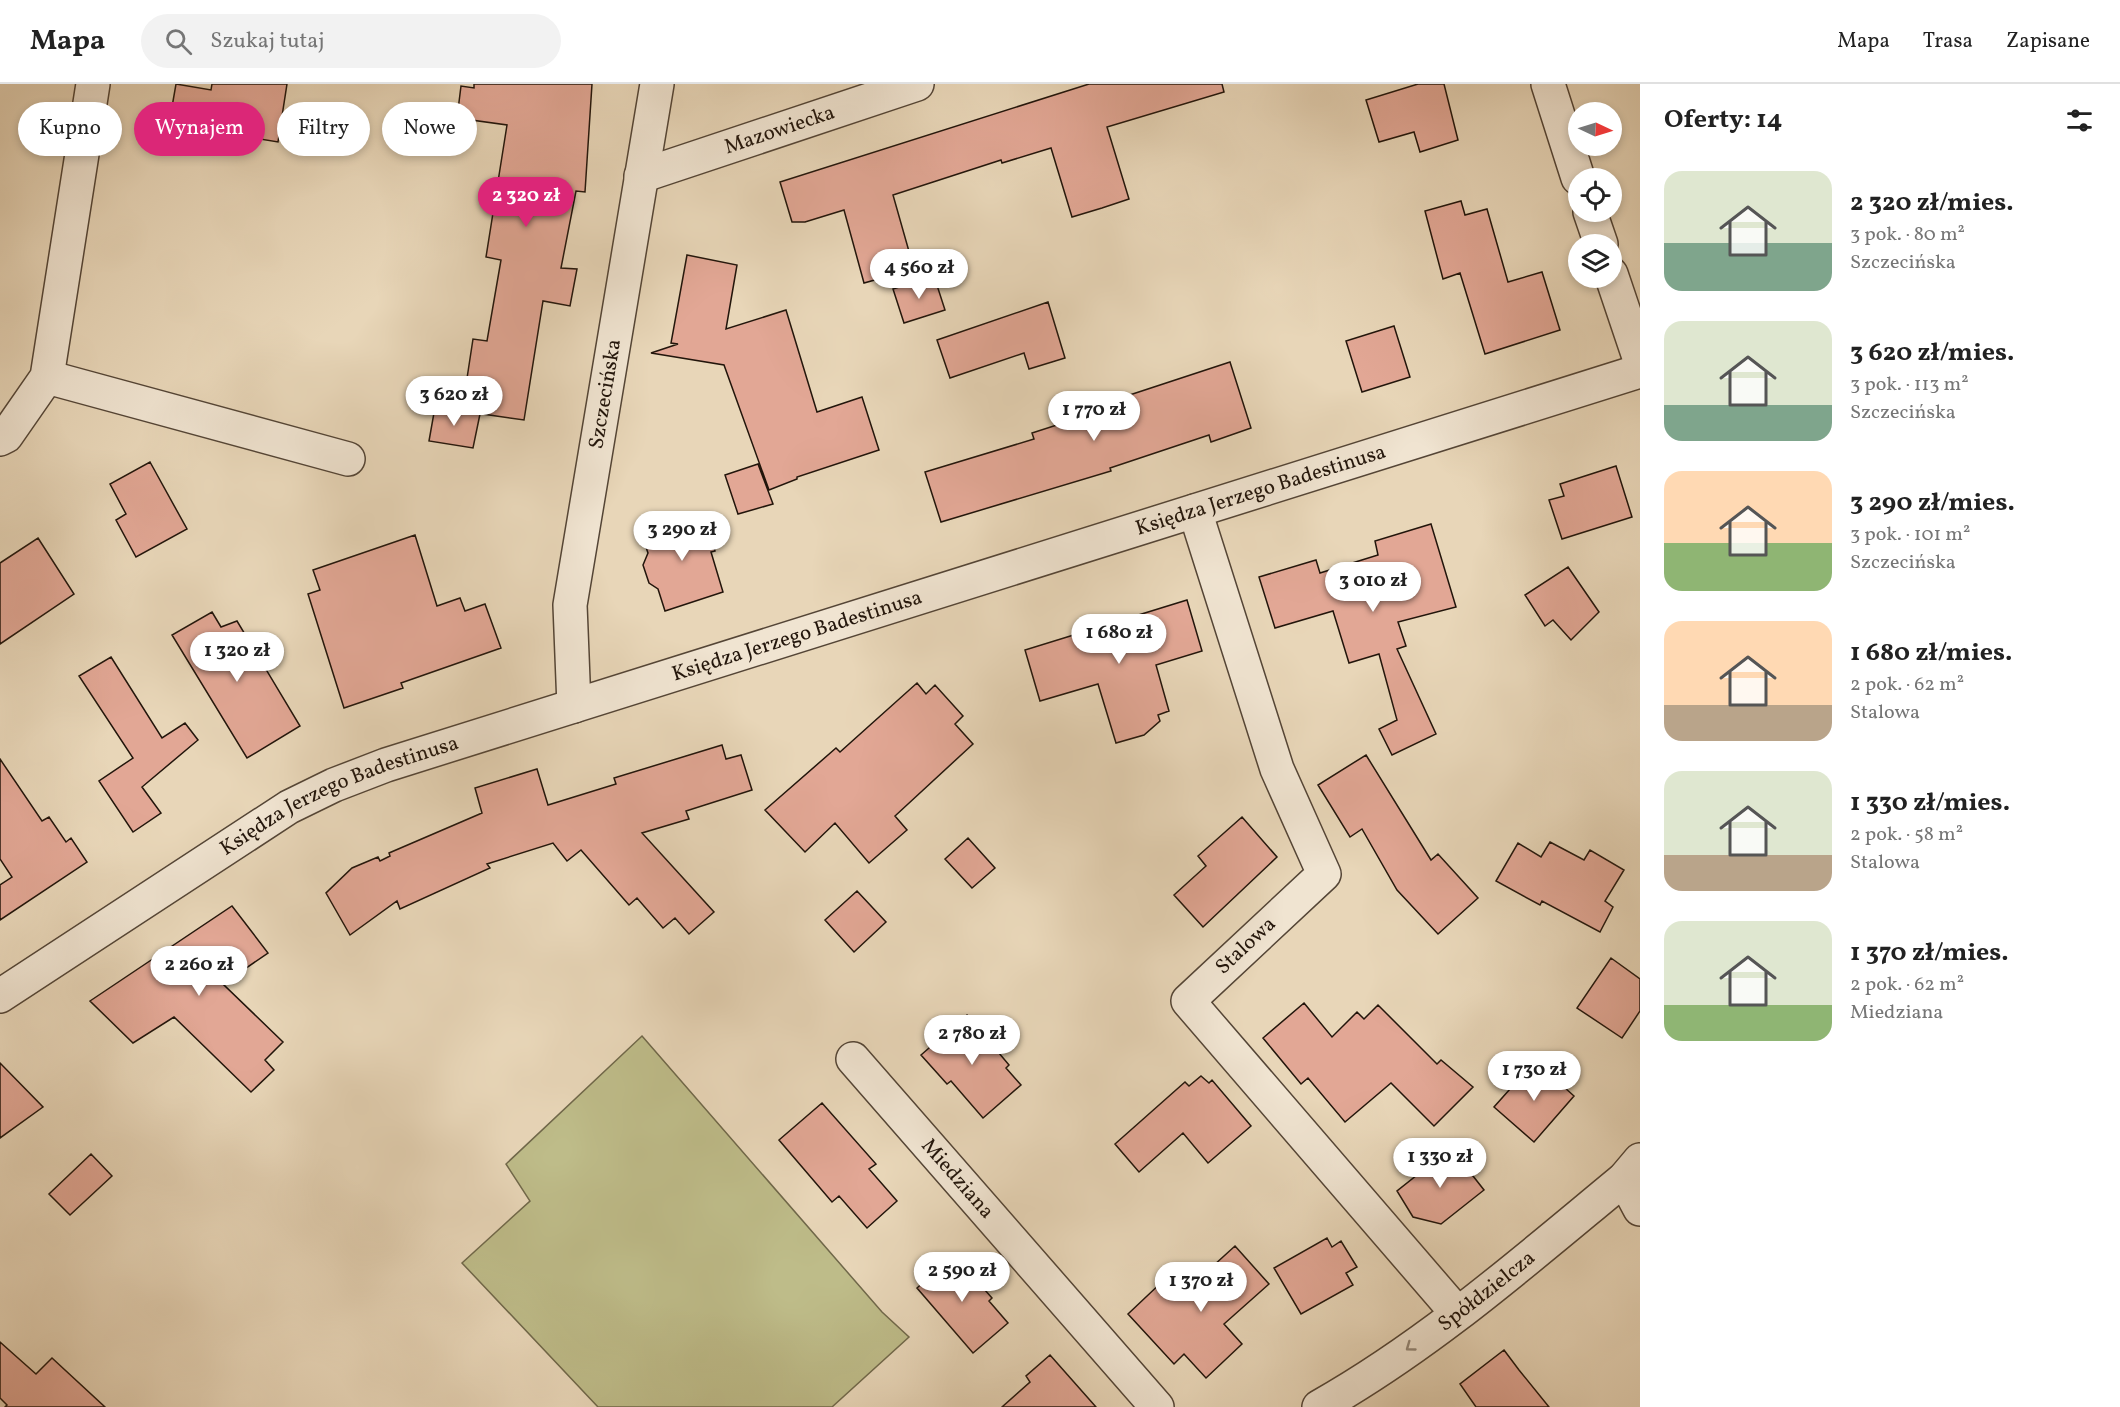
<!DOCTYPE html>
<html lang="pl">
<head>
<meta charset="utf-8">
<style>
	:root { --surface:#fff; --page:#f2f2f2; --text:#222; --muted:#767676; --line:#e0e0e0; --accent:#db2777 }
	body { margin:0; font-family:Vollkorn,serif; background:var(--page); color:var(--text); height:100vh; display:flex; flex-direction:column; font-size:22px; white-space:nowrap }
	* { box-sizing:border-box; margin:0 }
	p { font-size:20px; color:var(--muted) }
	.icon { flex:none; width:33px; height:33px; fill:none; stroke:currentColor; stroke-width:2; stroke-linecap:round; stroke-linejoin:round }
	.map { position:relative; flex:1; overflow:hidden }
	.side { display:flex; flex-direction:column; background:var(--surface); width:480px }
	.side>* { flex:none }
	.banner { position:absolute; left:18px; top:18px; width:570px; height:54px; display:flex; gap:12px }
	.needle { width:39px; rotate:94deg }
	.controls { position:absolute; left:1568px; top:18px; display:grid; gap:12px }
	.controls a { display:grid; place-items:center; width:54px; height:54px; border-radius:50%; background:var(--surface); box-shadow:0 3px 9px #0003; font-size:30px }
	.price { position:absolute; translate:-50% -51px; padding:0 14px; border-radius:21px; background:#fff; color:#222; font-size:20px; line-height:39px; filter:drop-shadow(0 2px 3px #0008) }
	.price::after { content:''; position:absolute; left:50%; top:36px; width:18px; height:14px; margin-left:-9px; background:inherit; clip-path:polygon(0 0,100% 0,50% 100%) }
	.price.selected { background:var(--accent); color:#fff }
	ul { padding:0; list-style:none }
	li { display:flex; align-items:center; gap:18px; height:150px; padding:0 24px }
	li span { display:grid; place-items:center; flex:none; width:168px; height:120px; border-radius:18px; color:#555 }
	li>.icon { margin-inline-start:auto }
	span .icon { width:72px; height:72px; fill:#fffc; stroke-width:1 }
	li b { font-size:26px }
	h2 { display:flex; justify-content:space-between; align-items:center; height:72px; padding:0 24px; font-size:26px }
	.tag { padding:0 21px; border-radius:27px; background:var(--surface); box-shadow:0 3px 9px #0003; font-size:21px; line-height:54px }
	.tag.selected { background:var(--accent); color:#fff }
	header { display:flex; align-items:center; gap:36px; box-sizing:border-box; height:84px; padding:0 30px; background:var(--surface); border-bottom:2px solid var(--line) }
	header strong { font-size:28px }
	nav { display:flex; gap:33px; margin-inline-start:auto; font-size:21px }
	.search { width:420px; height:54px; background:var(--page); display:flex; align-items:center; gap:15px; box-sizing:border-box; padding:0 21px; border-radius:33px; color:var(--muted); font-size:22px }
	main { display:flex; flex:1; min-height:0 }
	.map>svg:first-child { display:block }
	.green { fill:#bebc89; stroke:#70684a; stroke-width:1.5 }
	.building { fill:#e2a795; stroke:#22150b; stroke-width:1.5 }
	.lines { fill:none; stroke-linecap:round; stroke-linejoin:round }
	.minor-casing { stroke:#544536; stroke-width:36 }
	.minor { stroke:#f0e4d1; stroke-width:33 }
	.oneway { stroke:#938778 }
	.labels { text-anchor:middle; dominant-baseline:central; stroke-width:6; stroke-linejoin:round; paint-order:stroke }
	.street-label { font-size:21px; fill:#22150b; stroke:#f0e4d1 }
</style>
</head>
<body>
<header>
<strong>Mapa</strong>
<div class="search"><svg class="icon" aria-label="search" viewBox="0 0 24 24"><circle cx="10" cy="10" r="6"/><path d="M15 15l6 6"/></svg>Szukaj tutaj</div>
<nav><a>Mapa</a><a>Trasa</a><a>Zapisane</a></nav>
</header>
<main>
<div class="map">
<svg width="1640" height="1323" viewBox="0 0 1640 1323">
	<rect width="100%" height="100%" fill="#e8d6b8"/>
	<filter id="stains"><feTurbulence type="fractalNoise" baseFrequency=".00333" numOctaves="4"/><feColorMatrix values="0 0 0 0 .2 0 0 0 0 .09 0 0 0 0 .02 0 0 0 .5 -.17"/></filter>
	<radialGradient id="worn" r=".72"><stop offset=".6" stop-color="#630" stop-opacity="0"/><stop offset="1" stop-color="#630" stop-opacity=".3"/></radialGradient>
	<path class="green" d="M642,952L882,1228L909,1253L832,1323H598L462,1179L530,1117L506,1080Z"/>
	<path class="building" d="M176,0L211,6L212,0H287L278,58L169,40Z
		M474,0H592L585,108L576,107L561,184L577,185L570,222L543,217L524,336L462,327L473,255L487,257L501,176L486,173L507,41L457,34L461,2L474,4Z
		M1089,0H1222L1224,8L1107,43L1129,115L1102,124L1072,133L1051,64L1002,79L1001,76L893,111L914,185L864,199L844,126L805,138H792L780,98Z
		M1418,0H1444L1458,56L1420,68L1414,48L1379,58L1366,16Z
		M1461,117L1465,131L1487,125L1508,198L1542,188L1560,246L1485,270L1460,189L1443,195L1425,127Z
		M687,171L737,181L726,245L786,226L817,328L862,313L879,366L797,393V395L769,406L724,281L651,269L678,260L671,259Z
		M934,192L945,226L904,239L893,205Z
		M1048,218L1065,274L1029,285L1024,269L950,294L937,256Z
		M1394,242L1410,293L1362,308L1346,257Z
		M1230,278L1251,344L1211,358L1209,351L1110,384L1111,387L941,438L925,388L1034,355L1032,349L1060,340L1056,324L1087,315L1090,324Z
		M435,323L480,330L473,364L429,357Z
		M150,378L187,445L136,473L116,436L126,430L110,400Z
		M758,380L773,420L738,430L725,391Z
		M1616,382L1632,433L1562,455L1549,416L1564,412L1560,400Z
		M705,430L715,467L711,468L723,508L665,527L658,505L649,499L643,481L648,469L641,449Z
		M1431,440L1456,523L1398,538L1406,562L1397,565L1436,650L1392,671L1379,645L1397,636L1379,570L1349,579L1333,527L1275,544L1259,493L1316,476L1320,489L1378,471L1375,457Z
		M415,451L437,522L460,514L465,527L485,520L501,564L401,599L403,604L344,624L308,510L320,506L313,486Z
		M38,454L74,510L0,560V479Z
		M1568,483L1599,528L1571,556L1553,536L1545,542L1525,511Z
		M1187,516L1202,567L1156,581L1169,627L1158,631L1160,637L1144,651L1116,659L1098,600L1040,617L1025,566Z
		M212,528L221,543L237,537L300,642L247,674L172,551Z
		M111,573L162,654L185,639L198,656L142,703L161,729L133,748L99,697L133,674L79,592Z
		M917,599L926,610L935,601L963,632L955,640L973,660L895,732L907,746L869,779L835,739L805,768L765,726L836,664L840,668Z
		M722,661L726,675L741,671L752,706L686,727L689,735L642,749L714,828L689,850L675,834L663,844L637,814L629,821L581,766L567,777L553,759L487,780L490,784L400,825L397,817L350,851L326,809L352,784L378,773L380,777L390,772L389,769L482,729L475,704L537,685L548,721L616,700L614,694Z
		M1366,671L1431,776L1438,770L1478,814L1438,850L1397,806L1362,745L1350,753L1318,701Z
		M0,675L42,737L49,733L66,758L71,754L87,778L0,836V801L12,793L0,775Z
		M1242,733L1277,773L1203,843L1174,811L1206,782L1198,772Z
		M968,754L995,784L972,804L945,775Z
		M1550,758L1584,776L1590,766L1624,786L1605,817L1613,823L1600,848L1542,817L1540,821L1496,797L1518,759L1541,773Z
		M857,807L886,838L854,868L825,836Z
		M232,822L268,869L223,900L283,958L265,976L274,986L251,1008L174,933L133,959L90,917Z
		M1611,874L1640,895V927L1622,954L1577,924Z
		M1304,919L1332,953L1357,928L1364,935L1378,921L1437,980L1441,976L1473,1003L1434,1042L1391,999L1345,1038L1308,994L1301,1000L1263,954Z
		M967,931L1009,981L1006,984L1021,1001L983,1034L951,997L947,1000L921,971Z
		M1535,977L1574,1012L1534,1058L1494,1023Z
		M0,979L43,1023L0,1054Z
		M1201,992L1209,999L1212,996L1251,1042L1208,1079L1183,1049L1139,1088L1115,1060L1185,998L1189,1002Z
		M822,1019L876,1080L869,1085L897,1117L867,1144L839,1112L832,1118L779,1056Z
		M1451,1064L1484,1106L1441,1140L1413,1133L1397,1107Z
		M91,1070L112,1092L70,1131L49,1110Z
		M1327,1154L1332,1163L1341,1157L1357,1183L1346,1189L1353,1201L1301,1230L1274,1184Z
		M1235,1162L1269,1200L1224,1240L1242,1260L1206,1294L1184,1270L1174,1280L1128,1230L1165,1195L1180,1212Z
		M954,1171L992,1214L989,1217L1008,1239L973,1269L917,1204L927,1195L928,1181L942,1182Z
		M0,1258L36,1290L52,1274L105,1323H5L7,1321L0,1314Z
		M1504,1266L1519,1286L1549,1323H1476L1460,1300Z
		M1050,1271L1096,1323H1002L1030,1298L1026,1292Z"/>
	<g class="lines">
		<g class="minor-casing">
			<g id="minor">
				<path d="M1548,0L1578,94"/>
				<path id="s1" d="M641,92L917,0"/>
				<path d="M1590,128L1601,160"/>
				<path d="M1611,190L1640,276"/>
				<path d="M47,293L348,375"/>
				<path d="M0,355L6,352L47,293L93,0"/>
				<path d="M1195,427L1277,685L1324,790L1188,917L1457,1229"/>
				<path id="s2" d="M574,622L570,521L657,0"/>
				<path id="s3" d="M0,912L289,723L334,701L386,681L1640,287"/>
				<path id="s4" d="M853,975L1157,1323"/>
				<path d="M1624,1095L1640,1125"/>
				<path id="s5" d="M1319,1323C1429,1261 1527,1175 1624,1095L1640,1076"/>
			</g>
		</g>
		<use href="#minor" class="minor"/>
	</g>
	<defs><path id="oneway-chevron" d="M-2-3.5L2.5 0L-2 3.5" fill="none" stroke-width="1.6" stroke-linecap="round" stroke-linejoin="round" transform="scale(1.5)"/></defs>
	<use class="oneway" href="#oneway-chevron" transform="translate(1410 1263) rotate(144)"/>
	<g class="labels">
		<g class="street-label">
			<text stroke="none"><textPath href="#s1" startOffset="146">Mazowiecka</textPath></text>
			<text stroke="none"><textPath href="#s2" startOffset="315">Szczecińska</textPath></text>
			<text stroke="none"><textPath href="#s3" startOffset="1368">Księdza Jerzego Badestinusa</textPath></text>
			<text stroke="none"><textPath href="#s3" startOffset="882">Księdza Jerzego Badestinusa</textPath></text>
			<text stroke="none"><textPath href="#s3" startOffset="396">Księdza Jerzego Badestinusa</textPath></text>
			<text transform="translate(1246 862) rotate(-43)">Stalowa</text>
			<text stroke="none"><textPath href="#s4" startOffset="159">Miedziana</textPath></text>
			<text stroke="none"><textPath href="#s5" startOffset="204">Spółdzielcza</textPath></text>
		</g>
	</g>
	<rect width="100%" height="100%" filter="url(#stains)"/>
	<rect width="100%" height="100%" fill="url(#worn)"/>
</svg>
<div class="controls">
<a><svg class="needle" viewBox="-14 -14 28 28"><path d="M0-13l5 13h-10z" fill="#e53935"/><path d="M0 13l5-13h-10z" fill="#767676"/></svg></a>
<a><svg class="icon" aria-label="locate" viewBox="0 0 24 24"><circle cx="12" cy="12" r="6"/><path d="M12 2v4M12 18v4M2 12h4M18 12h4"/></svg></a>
<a><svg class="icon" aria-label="layers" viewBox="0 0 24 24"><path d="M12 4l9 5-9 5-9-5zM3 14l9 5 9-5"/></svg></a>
</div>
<b class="price selected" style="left:526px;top:144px">2 320 zł</b>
<b class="price" style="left:919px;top:216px">4 560 zł</b>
<b class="price" style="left:454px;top:343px">3 620 zł</b>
<b class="price" style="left:1094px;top:358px">1 770 zł</b>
<b class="price" style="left:682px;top:478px">3 290 zł</b>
<b class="price" style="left:1373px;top:529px">3 010 zł</b>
<b class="price" style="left:1119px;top:581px">1 680 zł</b>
<b class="price" style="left:237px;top:599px">1 320 zł</b>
<b class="price" style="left:199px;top:913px">2 260 zł</b>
<b class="price" style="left:972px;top:982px">2 780 zł</b>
<b class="price" style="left:1534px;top:1018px">1 730 zł</b>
<b class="price" style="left:1440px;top:1105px">1 330 zł</b>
<b class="price" style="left:962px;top:1219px">2 590 zł</b>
<b class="price" style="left:1201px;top:1229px">1 370 zł</b>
<div class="banner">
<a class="tag">Kupno</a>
<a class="tag selected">Wynajem</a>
<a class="tag">Filtry</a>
<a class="tag">Nowe</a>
</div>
</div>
<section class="side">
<h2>Oferty: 14<svg class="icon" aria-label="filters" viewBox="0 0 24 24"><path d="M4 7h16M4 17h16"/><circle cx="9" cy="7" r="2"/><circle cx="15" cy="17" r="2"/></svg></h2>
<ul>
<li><span style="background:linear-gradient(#dfe7d0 60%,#7fa58c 0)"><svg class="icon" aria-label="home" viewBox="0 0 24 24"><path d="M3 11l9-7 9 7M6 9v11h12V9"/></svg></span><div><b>2 320 zł/mies.</b><p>3 pok. · 80 m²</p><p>Szczecińska</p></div></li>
<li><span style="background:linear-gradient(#dfe7d0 70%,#7fa58c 0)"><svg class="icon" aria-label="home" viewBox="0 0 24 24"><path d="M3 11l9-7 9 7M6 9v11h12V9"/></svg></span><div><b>3 620 zł/mies.</b><p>3 pok. · 113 m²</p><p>Szczecińska</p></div></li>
<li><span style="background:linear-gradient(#ffd9b3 60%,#8fb573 0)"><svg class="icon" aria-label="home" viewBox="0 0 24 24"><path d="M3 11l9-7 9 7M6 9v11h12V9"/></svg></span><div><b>3 290 zł/mies.</b><p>3 pok. · 101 m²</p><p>Szczecińska</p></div></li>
<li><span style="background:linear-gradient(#ffd9b3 70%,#b9a48a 0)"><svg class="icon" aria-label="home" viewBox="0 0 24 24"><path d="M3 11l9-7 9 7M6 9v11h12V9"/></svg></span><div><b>1 680 zł/mies.</b><p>2 pok. · 62 m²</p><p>Stalowa</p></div></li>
<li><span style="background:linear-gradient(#dfe7d0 70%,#b9a48a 0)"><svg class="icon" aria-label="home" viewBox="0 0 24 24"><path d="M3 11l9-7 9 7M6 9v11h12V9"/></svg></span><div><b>1 330 zł/mies.</b><p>2 pok. · 58 m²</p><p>Stalowa</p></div></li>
<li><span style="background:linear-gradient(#dfe7d0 70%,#8fb573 0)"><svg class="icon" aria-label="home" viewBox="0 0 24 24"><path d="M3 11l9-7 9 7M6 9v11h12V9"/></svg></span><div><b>1 370 zł/mies.</b><p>2 pok. · 62 m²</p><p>Miedziana</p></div></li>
</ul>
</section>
</main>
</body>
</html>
